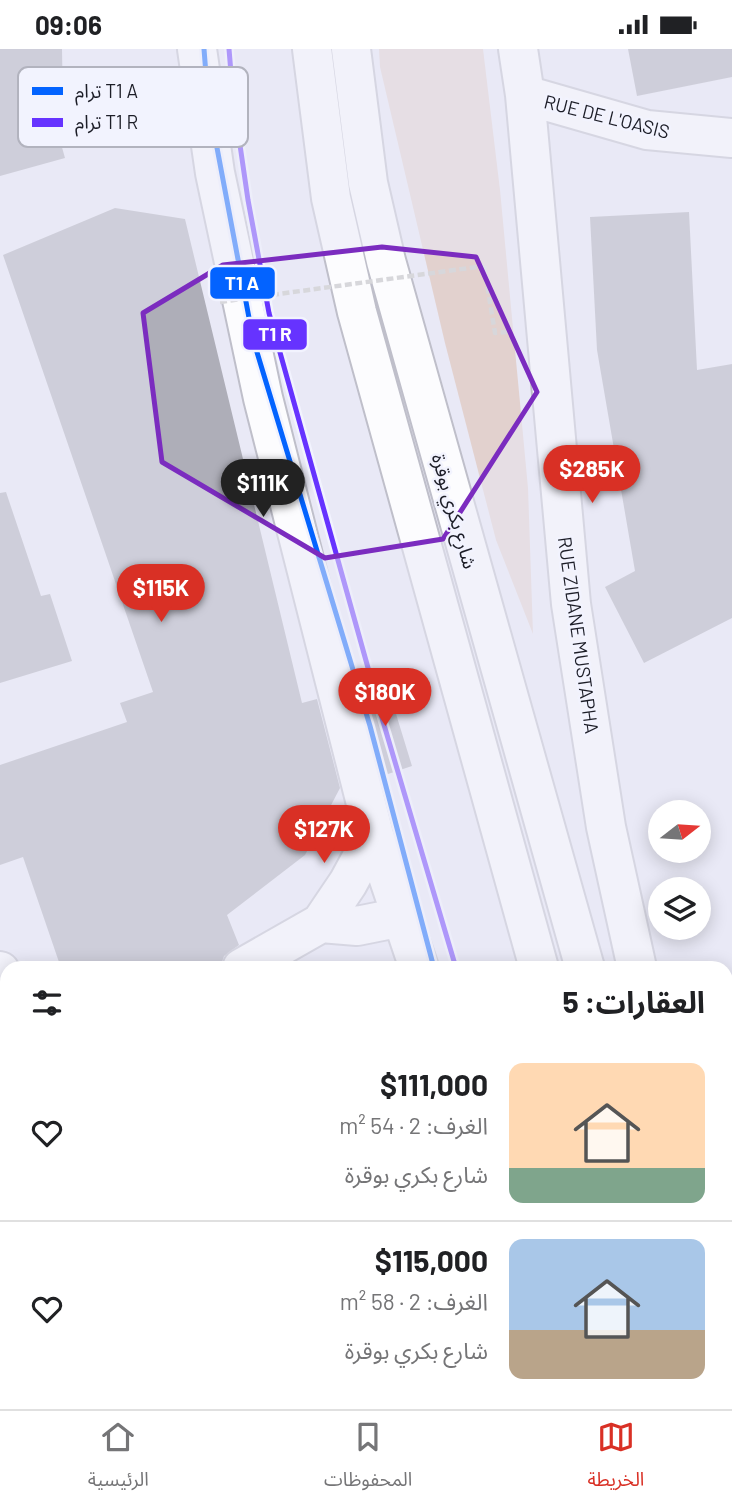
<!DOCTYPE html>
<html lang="ar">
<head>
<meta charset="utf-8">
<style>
	:root { --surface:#fff; --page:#f2f2f2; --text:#202124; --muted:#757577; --line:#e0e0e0; --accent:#d93025 }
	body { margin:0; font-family:Barlow,"Noto Sans Arabic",sans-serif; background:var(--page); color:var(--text); direction:rtl; height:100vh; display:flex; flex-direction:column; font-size:26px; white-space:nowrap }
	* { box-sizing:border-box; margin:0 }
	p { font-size:23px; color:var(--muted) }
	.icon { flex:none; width:38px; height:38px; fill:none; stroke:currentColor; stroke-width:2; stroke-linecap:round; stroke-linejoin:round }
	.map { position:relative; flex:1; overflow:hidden; direction:ltr }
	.drawer { position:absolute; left:0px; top:912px; width:733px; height:450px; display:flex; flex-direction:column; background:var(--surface); border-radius:21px 21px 0 0; box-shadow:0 4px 18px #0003; direction:rtl }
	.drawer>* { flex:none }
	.needle { width:46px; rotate:73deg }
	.fabs { position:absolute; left:648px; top:751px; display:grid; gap:14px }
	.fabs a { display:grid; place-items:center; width:63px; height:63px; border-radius:50%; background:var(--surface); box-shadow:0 4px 18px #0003; font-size:35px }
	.price { position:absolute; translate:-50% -60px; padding:0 16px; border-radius:24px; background:var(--accent); color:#fff; font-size:23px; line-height:46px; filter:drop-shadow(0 2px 4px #0008) }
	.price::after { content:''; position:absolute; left:50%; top:42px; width:21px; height:16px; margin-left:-10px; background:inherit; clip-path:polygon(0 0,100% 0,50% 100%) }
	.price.current { background:#222; color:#fff }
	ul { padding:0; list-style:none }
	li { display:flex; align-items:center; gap:21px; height:175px; padding:0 28px }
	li+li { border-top:2px solid var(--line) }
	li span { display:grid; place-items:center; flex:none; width:196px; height:140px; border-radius:14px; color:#555 }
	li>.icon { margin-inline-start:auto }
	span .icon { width:84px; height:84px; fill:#fffc; stroke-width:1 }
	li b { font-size:30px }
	h2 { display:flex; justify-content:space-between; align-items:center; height:84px; padding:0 28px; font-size:30px }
	.status { display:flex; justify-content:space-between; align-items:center; height:49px; padding:0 35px; background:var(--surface); direction:ltr }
	.status svg { height:19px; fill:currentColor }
	.dock { display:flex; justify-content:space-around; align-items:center; height:98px; border-top:2px solid var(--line); background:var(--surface); font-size:19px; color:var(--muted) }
	.dock a { display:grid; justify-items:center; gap:4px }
	.dock .current { color:var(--accent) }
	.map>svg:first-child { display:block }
	.green { fill:#e2d1ce }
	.building { fill:#aeaeb8 }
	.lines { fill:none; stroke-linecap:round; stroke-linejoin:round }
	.minor-casing { stroke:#bfbfca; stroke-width:42 }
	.highway-casing { stroke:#bfbfca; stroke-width:42 }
	.path { stroke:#d7d7db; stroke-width:4.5; stroke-dasharray:7 3.5; stroke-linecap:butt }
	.minor { stroke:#fcfcfe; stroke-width:38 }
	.highway { stroke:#fcfcfe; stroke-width:38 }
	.path-bridge { stroke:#d7d7db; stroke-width:4.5; stroke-dasharray:7 3.5; stroke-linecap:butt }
	.tram-1-casing { stroke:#f2f3fe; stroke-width:10 }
	.tram-2-casing { stroke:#f2f3fe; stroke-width:10 }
	.tram-1 { stroke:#0363ff; stroke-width:5 }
	.tram-2 { stroke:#63f; stroke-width:5 }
	.marked { fill:none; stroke:#7b2cbf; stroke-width:5; stroke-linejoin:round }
	.labels { text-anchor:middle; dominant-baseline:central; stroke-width:5; stroke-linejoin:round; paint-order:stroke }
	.street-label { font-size:19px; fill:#1c1d27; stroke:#f2f3fe }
	.key { fill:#f2f3fe; stroke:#b2b3be; stroke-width:2 }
	.key-label { font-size:19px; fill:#1c1d27 }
	.line-badge { stroke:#f2f3fe; stroke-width:2.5 }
	.badge-label { font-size:19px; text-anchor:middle; font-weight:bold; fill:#fff }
</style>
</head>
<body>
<div class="status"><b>09:06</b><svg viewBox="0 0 49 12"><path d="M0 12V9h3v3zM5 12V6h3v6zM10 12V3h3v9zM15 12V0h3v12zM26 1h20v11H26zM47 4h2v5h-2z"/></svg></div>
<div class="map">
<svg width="732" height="1360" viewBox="0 0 732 1360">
	<rect width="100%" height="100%" fill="#e9e9f6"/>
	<path class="green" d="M379,0H483L500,141L528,439L533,585L496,491L445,294L380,18Z"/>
	<path class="building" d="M0,0H62L63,59H51L65,109L0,127Z
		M628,0H732V28L637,47Z
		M115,159L185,170L302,654L317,650L340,739L305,806L227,866L239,896L224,907L220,919H61L23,808L0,816V716L127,673L120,654L153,643L3,206Z
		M689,163L697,321L732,315V569L644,614L605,538L635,522L597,301L590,168Z
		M6,443L41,547L50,545L72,612L0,634V444Z
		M385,629L412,717L382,727L359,637Z"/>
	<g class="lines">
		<g class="minor-casing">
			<path id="minor" d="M197,0L215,124L263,349L374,786L419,919
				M518,0L525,46L571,555L606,778L637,919
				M525,46L647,81L732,89
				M321,874L357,877L402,868
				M242,919L321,874L348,834L374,786
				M0,922L7,947
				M0,1057L7,1053
				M726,1125L732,1124
				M123,1354L124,1360
				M543,1354L545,1360
				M720,1354L721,1360"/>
		</g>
		<g class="highway-casing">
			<path id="highway" d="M312,0L331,149L357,263L539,919
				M351,0L368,134L386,212L585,919
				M635,1354L636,1360
				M684,1354V1360"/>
		</g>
		<path class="path" d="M484,217L495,284L507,283"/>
		<use href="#minor" class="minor"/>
		<use href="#highway" class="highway"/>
		<path class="path-bridge" d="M220,253L484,217"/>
		<g class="tram-1-casing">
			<path id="tram-1" d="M204,0L208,51L253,290L370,677L434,919"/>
		</g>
		<g class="tram-2-casing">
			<path id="tram-2" d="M229,0L233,48L248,151L269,264L382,669L456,919"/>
		</g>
		<use href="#tram-1" class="tram-1"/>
		<use href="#tram-2" class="tram-2"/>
	</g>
	<path d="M0 0H732V1360H0ZM382,198L476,208L537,343L443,490L325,509L162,413L143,264L223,216Z" fill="#e9e9f6" fill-opacity=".55" fill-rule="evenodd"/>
	<path class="marked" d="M382,198L476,208L537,343L443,490L325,509L162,413L143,264L223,216Z"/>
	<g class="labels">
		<g class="street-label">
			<text transform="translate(607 67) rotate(14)">RUE DE L'OASIS</text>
			<text transform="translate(455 462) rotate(74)">شارع بكري بوقرة</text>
			<text transform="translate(579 586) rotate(82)">RUE ZIDANE MUSTAPHA</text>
		</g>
	</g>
	<rect x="18" y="18" width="230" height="80" rx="10" class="key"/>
	<rect x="32" y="38" width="31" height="8" fill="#0363ff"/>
	<rect x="32" y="69" width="31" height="9" fill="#63f"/>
	<g class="key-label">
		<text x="75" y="49">ترام T1 A</text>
		<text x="75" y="80">ترام T1 R</text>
	</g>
	<g class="line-badge">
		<rect x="209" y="217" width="67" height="34" rx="7" fill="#0363ff"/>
		<rect x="242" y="269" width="66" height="33" rx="7" fill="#63f"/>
	</g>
	<g class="badge-label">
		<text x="242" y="241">T1 A</text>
		<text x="275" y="292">T1 R</text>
	</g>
</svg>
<div class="fabs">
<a><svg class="needle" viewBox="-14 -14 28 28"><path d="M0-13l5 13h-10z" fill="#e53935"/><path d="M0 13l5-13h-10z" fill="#757577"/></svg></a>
<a><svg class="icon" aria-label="layers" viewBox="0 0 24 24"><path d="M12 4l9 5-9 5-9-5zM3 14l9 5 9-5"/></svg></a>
</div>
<b class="price" style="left:592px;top:456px">$285K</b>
<b class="price current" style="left:263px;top:470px">$111K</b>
<b class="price" style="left:161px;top:575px">$115K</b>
<b class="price" style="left:385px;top:679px">$180K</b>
<b class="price" style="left:324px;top:816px">$127K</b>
<section class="drawer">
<h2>العقارات: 5<svg class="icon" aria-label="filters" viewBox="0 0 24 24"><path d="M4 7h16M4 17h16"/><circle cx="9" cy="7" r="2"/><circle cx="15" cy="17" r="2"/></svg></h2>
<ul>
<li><span style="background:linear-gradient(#ffd9b3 75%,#7fa58c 0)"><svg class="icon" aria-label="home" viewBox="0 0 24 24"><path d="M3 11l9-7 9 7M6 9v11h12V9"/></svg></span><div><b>$111,000</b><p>الغرف: 2 · 54 m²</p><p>شارع بكري بوقرة</p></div><svg class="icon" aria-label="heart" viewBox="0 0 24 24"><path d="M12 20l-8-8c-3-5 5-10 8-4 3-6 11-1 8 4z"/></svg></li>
<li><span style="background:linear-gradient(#a9c7e8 65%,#b9a48a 0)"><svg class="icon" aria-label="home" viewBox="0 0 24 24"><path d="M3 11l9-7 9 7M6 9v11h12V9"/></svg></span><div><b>$115,000</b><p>الغرف: 2 · 58 m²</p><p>شارع بكري بوقرة</p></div><svg class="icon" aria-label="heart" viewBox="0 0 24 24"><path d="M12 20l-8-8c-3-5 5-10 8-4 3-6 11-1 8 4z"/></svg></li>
</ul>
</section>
</div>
<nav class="dock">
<a class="current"><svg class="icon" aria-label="map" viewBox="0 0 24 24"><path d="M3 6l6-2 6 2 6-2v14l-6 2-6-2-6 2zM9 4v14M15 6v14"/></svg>الخريطة</a>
<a><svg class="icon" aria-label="saved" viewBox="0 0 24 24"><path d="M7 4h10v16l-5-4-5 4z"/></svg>المحفوظات</a>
<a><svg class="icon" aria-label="home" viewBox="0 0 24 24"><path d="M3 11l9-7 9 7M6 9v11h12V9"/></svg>الرئيسية</a>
</nav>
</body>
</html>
